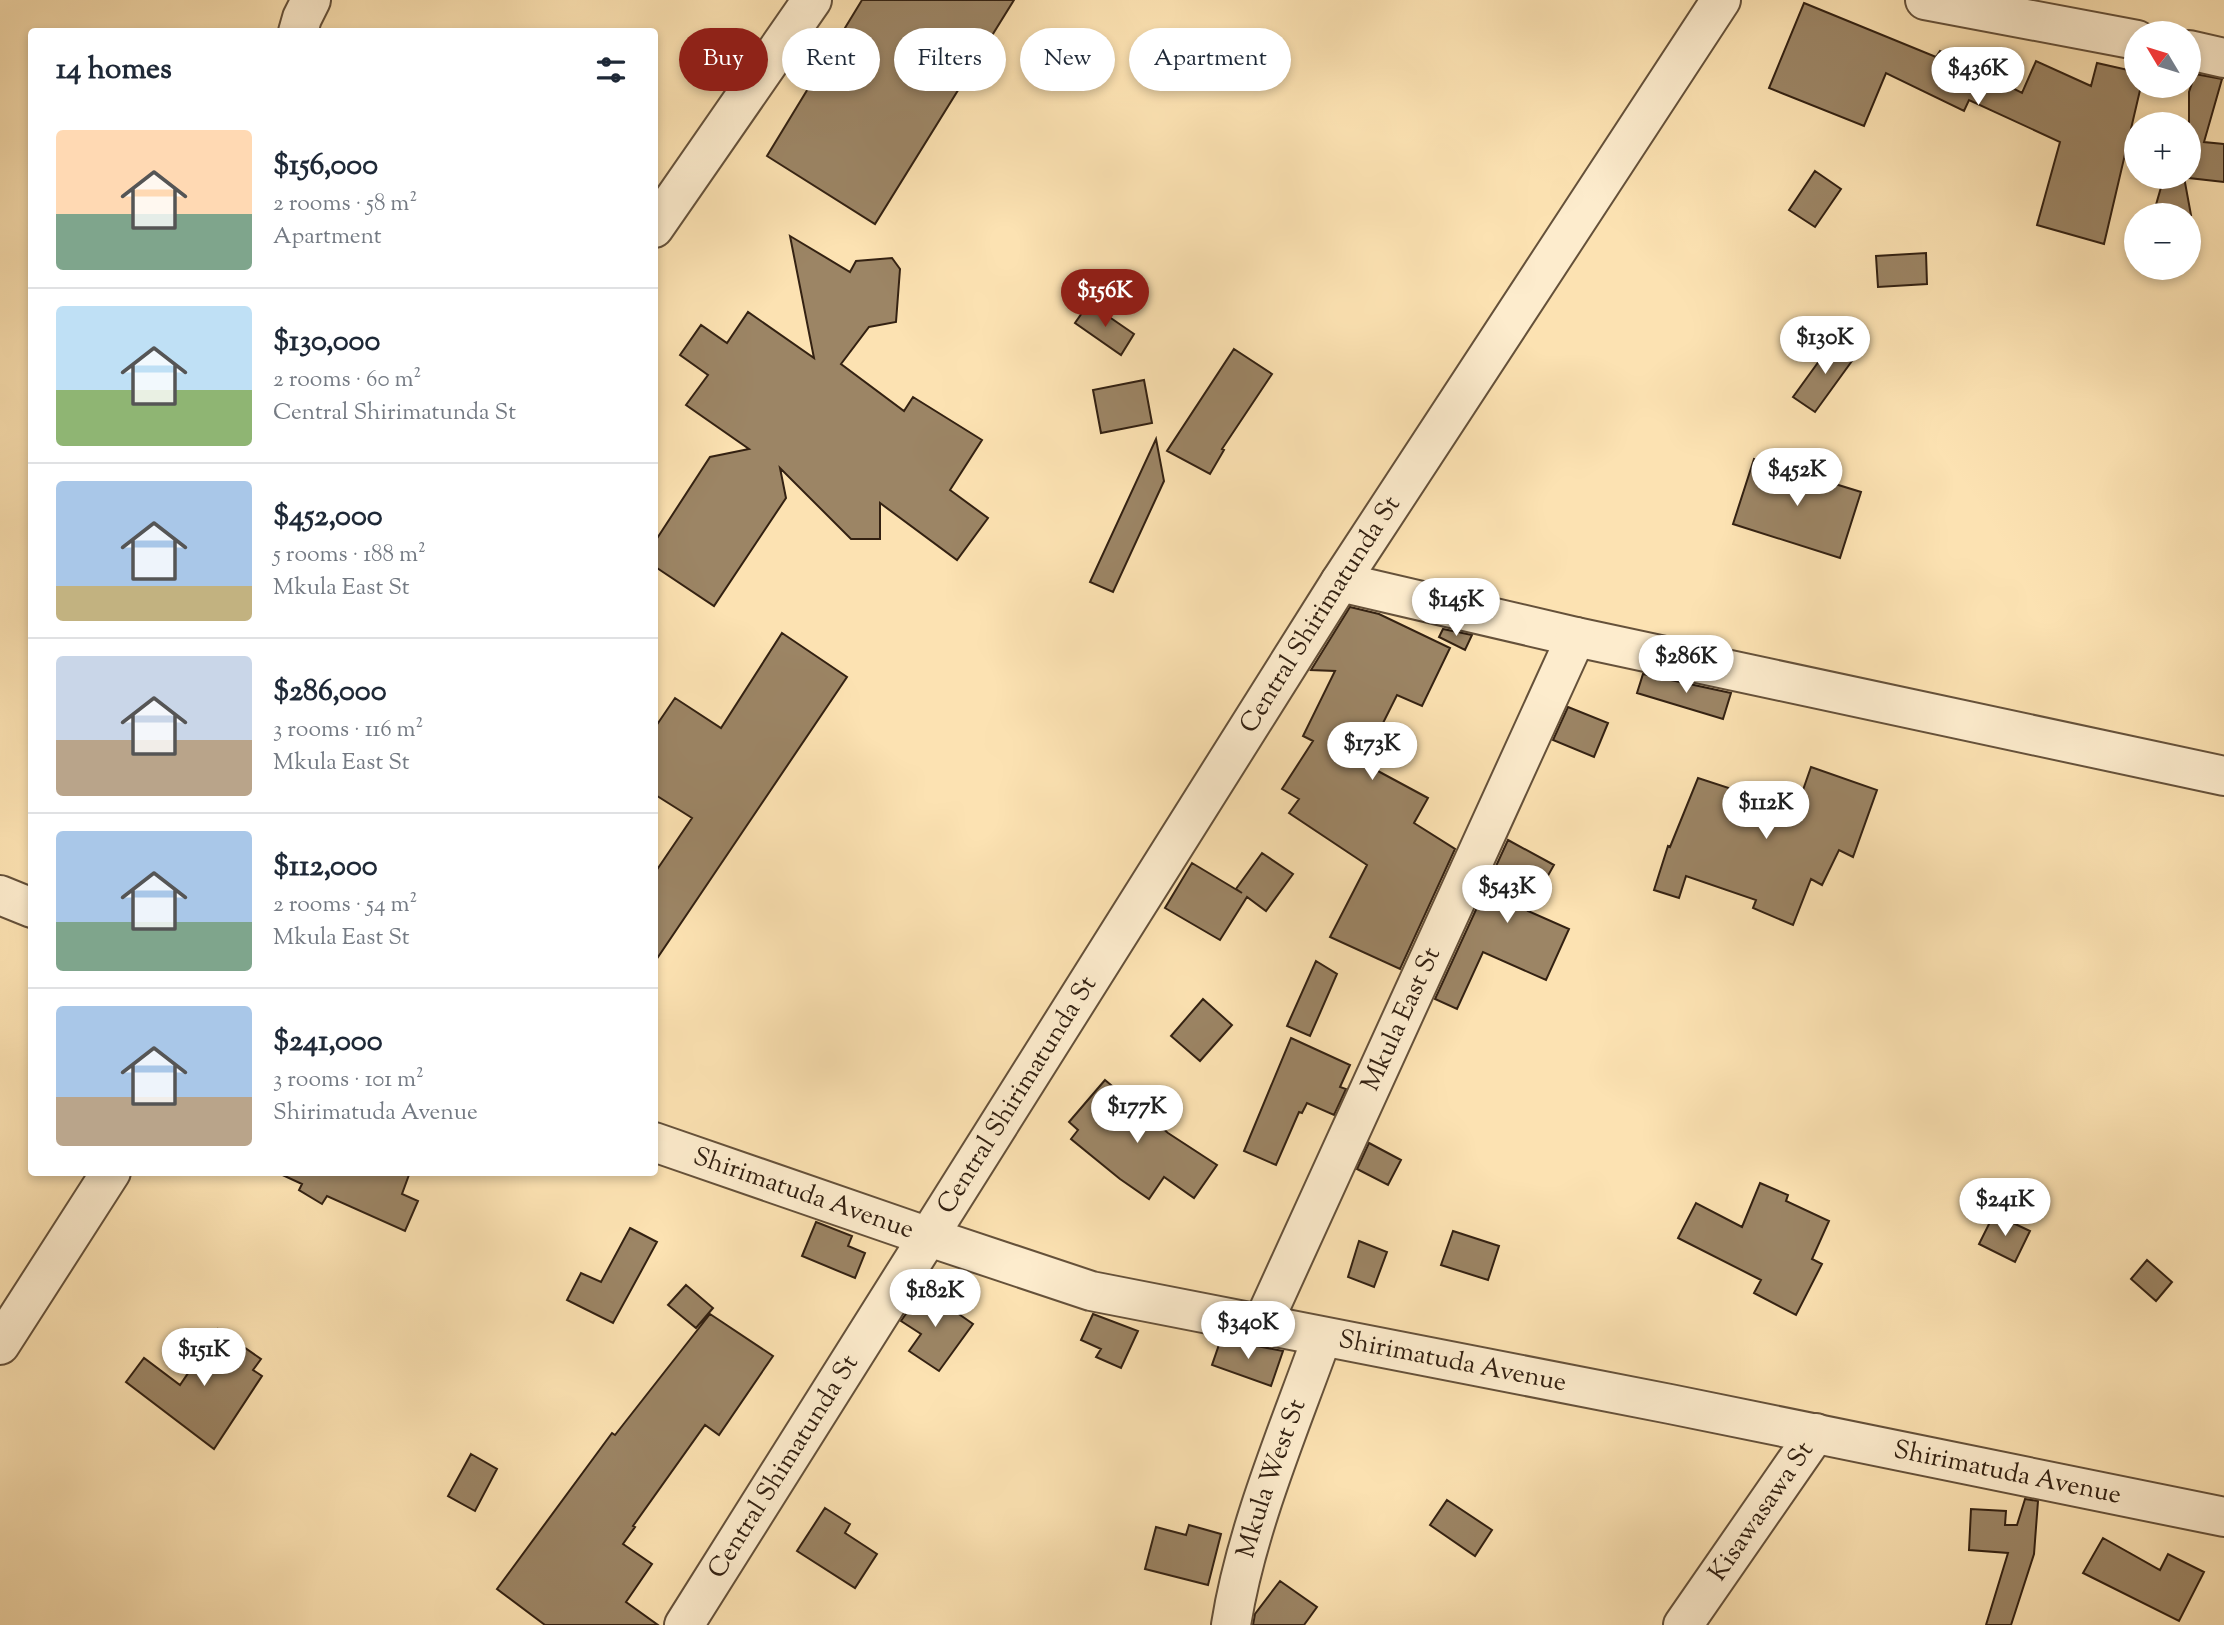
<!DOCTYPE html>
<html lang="en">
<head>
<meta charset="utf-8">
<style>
	:root { --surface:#fff; --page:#f6f6f7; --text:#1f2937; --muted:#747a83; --line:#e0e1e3; --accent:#8f2418 }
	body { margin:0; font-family:"Sorts Mill Goudy",serif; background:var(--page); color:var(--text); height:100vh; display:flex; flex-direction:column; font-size:26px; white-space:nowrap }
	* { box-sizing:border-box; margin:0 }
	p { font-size:23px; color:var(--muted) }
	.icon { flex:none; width:38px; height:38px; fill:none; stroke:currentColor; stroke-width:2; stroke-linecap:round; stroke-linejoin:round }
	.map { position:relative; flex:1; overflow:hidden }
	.sheet { position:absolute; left:28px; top:28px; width:630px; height:1148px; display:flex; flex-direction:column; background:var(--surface); border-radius:7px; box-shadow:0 4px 10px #0003 }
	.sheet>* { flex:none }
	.banner { position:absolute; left:679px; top:28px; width:665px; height:63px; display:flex; gap:14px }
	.needle { width:46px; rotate:308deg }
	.tools { position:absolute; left:2124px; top:21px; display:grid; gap:14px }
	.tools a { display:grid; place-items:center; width:77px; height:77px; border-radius:50%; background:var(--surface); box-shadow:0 4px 10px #0003; font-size:35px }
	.price { position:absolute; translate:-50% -60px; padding:0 16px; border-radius:24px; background:#fff; color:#222; font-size:23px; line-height:46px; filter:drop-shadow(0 2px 4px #0008) }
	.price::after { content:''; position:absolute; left:50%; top:42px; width:21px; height:16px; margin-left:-10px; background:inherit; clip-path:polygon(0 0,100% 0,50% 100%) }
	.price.current { background:var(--accent); color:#fff }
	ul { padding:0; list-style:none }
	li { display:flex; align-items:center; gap:21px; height:175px; padding:0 28px }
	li+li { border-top:2px solid var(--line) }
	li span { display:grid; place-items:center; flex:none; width:196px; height:140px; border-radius:7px; color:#555 }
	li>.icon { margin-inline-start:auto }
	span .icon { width:84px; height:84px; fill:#fffc; stroke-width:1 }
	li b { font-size:30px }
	h2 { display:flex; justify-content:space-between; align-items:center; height:84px; padding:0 28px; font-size:30px }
	.pill { padding:0 24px; border-radius:32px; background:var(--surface); box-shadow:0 4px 10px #0003; font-size:24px; line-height:63px }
	.pill.current { background:var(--accent); color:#fff }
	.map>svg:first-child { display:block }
	.building { fill:#9c8565; stroke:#332112; stroke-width:2 }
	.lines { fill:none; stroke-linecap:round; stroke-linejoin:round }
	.minor-casing { stroke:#65513a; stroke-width:42 }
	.minor { stroke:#fdeccd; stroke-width:38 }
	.labels { text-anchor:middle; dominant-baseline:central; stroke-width:7; stroke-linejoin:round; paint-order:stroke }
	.street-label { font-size:26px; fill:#332112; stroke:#fdeccd }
</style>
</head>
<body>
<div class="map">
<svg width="2224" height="1625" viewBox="0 0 2224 1625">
	<rect width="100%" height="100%" fill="#fce2b2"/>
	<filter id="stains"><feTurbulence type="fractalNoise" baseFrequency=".00286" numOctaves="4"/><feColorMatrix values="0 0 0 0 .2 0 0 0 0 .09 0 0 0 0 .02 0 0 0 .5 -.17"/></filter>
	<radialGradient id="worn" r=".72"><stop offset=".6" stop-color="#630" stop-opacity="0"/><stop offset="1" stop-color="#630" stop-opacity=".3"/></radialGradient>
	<path class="building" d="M862,0H1014L875,224L767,156Z
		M1804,3L1936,57L1940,51L2022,93L2036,61L2091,86L2097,63L2137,72V86H2141L2104,244L2037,225L2060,142L1969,100L1964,111L1886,73L1864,126L1769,88Z
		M2195,74L2222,79L2204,142L2224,144V182L2189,178V92Z
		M1815,171L1841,189L1815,227L1789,210Z
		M2164,177H2184L2191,215H2153Z
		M790,236L850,272L856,261L892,258L900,269L896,322L869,327L841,364L904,411L913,397L982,440L950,490L988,518L957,560L880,503V539H851L780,468L786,498L714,606L654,566V543L710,457L749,449L686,405L708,375L680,355L701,325L727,343L748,312L814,358Z
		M1926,253L1927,284L1878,287L1876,256Z
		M1089,303L1134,334L1121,355L1075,323Z
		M1835,339L1857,354L1815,412L1793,397Z
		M1234,349L1272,374L1222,449L1224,450L1210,474L1167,451Z
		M1144,380L1152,423L1101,433L1093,390Z
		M1156,439L1164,481L1113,592L1090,582Z
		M1754,459L1861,492L1840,558L1733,524Z
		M1350,607L1379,614L1450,648L1422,706L1397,695L1363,763L1428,798L1414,823L1455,849L1400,969L1330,937L1367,865L1289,813L1299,799L1282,789L1313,741L1303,736L1335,671L1311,670Z
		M1443,629L1472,635L1465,650L1439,637Z
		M782,633L847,677L654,963V874L692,818L654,794V729L675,698L721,728Z
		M1643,674L1731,693L1723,719L1637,693Z
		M1568,707L1608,723L1594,757L1553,740Z
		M1811,767L1877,790L1853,857L1839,850L1822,885L1811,879L1793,925L1753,908L1756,900L1686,876L1679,898L1654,890L1668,846L1670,847L1698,778L1796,810Z
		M1508,840L1554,865L1528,911L1569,929L1546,980L1483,952L1457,1009L1435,999Z
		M1262,853L1293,874L1266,911L1247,897L1220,940L1165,908L1192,863L1242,893L1236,889Z
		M1316,961L1337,974L1310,1036L1287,1026Z
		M1203,999L1232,1025L1200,1061L1171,1036Z
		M1291,1038L1350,1065L1340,1087L1346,1089L1334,1115L1307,1103L1302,1113L1299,1112L1276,1165L1244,1151Z
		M1105,1080L1168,1133L1217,1165L1194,1198L1164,1177L1149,1199L1120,1179L1071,1139L1078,1130L1069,1122Z
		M1369,1143L1401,1160L1388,1185L1357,1169Z
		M276,1172H410L402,1194L418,1201L405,1231L327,1196L322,1204L299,1190L302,1184Z
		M1760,1183L1788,1195L1786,1201L1829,1221L1812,1259L1822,1264L1796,1315L1754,1293L1761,1280L1678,1238L1696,1203L1742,1227Z
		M1994,1214L2030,1231L2015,1262L1979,1244Z
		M816,1222L852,1236L848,1246L865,1253L855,1278L802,1256Z
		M630,1228L657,1242L613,1323L567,1300L581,1273L601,1282Z
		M1453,1231L1499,1246L1488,1280L1441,1265Z
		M1359,1241L1387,1252L1374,1287L1348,1277Z
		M2147,1260L2172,1282L2156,1301L2131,1279Z
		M686,1285L713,1308L696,1328L668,1305Z
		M923,1289L973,1324L939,1371L909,1351L921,1334L901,1321Z
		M710,1314L773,1356L719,1435L705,1425L633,1526L635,1527L623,1544L652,1564L626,1602L658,1625H545L497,1589L612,1433L615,1435Z
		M1093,1314L1138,1331L1121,1368L1096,1357L1101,1349L1081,1340Z
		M218,1329L261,1359L253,1370L262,1376L214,1449L126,1382L144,1358L180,1385Z
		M1221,1339L1283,1351L1271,1386L1212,1365Z
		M471,1454L497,1469L475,1511L448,1496Z
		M2025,1499L2038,1501L2034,1554L2011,1625H1986L2008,1553L1969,1550L1971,1509L2006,1511L2005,1525H2017Z
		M1447,1500L1492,1530L1475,1556L1430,1525Z
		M825,1508L850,1524L845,1533L877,1554L855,1588L797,1551Z
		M1189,1525L1221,1534L1208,1585L1145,1569L1156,1527L1186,1535Z
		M2103,1538L2160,1570L2168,1554L2204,1572L2179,1621L2083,1573Z
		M1280,1581L1317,1607L1304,1625H1253L1255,1614Z"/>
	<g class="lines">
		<g class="minor-casing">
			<g id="minor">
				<path d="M1925,0L2137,40"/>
				<path d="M298,32L302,18L311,0"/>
				<path d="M2189,50L2224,58"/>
				<path d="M654,228L812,0"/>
				<path d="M1340,582L1576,637L2224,776"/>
				<path d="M0,895L32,908"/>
				<path id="s1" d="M654,1142L929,1237L1091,1291L1670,1404L2224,1517"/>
				<path id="s2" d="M1262,1325L1576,637"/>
				<path d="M0,1345L111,1172"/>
				<path id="s3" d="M684,1625L1340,582L1721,0"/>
				<path id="s4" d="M1231,1625C1246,1529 1289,1429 1322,1337"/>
				<path id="s5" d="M1683,1625L1816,1433"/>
			</g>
		</g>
		<use href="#minor" class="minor"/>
	</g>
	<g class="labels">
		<g class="street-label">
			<text stroke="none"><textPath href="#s3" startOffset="1194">Central Shirimatunda St</textPath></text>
			<text stroke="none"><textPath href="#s2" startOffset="336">Mkula East St</textPath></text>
			<text stroke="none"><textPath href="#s3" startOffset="626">Central Shirimatunda St</textPath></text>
			<text stroke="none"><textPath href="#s1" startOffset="158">Shirimatuda Avenue</textPath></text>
			<text stroke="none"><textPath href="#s1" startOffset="830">Shirimatuda Avenue</textPath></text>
			<text stroke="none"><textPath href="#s3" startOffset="187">Central Shimatunda St</textPath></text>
			<text stroke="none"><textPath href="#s1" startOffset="1396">Shirimatuda Avenue</textPath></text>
			<text stroke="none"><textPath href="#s4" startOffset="152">Mkula West St</textPath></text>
			<text stroke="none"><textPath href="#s5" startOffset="138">Kisawasawa St</textPath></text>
		</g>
	</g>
	<rect width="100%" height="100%" filter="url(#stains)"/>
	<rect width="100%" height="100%" fill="url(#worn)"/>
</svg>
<div class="tools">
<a><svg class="needle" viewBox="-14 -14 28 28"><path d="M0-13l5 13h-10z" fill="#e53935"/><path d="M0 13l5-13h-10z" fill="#747a83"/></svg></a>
<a>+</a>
<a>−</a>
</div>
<b class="price" style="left:1978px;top:107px">$436K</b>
<b class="price current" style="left:1105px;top:329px">$156K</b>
<b class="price" style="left:1825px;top:376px">$130K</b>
<b class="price" style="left:1797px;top:508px">$452K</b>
<b class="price" style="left:1456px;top:638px">$145K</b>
<b class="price" style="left:1686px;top:695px">$286K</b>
<b class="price" style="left:1372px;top:782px">$173K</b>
<b class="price" style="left:1766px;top:841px">$112K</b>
<b class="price" style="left:1507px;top:925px">$543K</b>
<b class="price" style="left:1137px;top:1145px">$177K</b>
<b class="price" style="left:2005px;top:1238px">$241K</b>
<b class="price" style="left:935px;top:1329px">$182K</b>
<b class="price" style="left:1248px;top:1361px">$340K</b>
<b class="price" style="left:204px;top:1388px">$151K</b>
<div class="banner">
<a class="pill current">Buy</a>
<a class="pill">Rent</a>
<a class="pill">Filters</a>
<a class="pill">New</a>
<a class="pill">Apartment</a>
</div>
<section class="sheet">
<h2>14 homes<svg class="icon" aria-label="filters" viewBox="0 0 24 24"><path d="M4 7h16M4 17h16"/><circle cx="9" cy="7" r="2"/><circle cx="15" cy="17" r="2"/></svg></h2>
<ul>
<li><span style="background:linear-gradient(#ffd9b3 60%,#7fa58c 0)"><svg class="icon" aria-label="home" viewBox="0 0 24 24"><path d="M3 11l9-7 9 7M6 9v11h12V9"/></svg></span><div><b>$156,000</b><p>2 rooms · 58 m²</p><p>Apartment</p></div></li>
<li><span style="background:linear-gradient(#bfe0f5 60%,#8fb573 0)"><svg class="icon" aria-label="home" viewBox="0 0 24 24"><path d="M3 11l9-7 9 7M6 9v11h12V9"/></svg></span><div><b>$130,000</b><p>2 rooms · 60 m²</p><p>Central Shirimatunda St</p></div></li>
<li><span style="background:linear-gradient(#a9c7e8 75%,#c2b280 0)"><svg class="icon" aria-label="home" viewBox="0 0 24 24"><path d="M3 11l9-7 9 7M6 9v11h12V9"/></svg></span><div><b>$452,000</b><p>5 rooms · 188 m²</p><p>Mkula East St</p></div></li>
<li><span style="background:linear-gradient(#c9d6e8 60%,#b9a48a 0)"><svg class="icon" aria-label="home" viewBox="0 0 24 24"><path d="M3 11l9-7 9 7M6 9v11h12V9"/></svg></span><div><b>$286,000</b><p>3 rooms · 116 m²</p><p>Mkula East St</p></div></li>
<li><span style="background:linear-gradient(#a9c7e8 65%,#7fa58c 0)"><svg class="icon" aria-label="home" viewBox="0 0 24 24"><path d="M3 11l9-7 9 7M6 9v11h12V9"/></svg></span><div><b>$112,000</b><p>2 rooms · 54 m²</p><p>Mkula East St</p></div></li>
<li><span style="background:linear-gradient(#a9c7e8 65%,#b9a48a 0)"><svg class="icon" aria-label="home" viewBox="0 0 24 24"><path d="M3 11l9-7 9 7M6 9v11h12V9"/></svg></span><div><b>$241,000</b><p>3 rooms · 101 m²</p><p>Shirimatuda Avenue</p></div></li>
</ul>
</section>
</div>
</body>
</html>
